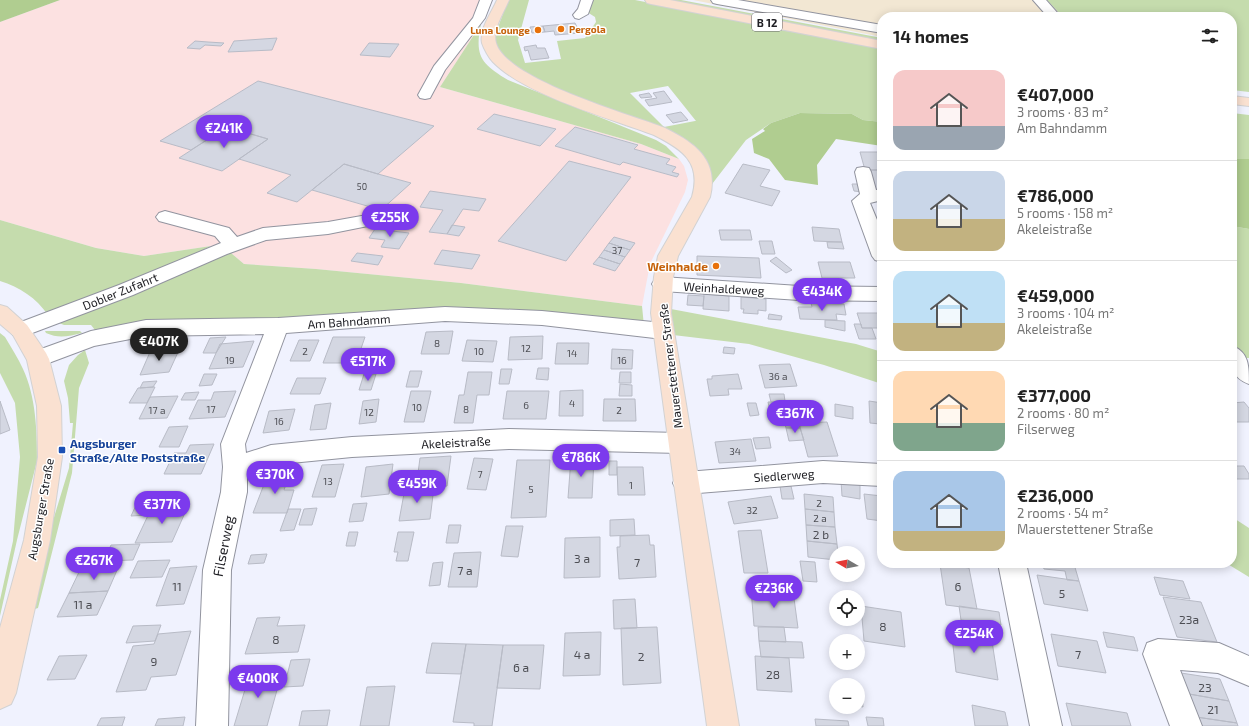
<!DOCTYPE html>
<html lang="en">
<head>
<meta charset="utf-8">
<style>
	:root { --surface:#fff; --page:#f6f6f6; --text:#222; --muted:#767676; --line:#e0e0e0; --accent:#7c3aed }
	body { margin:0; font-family:"Exo 2",sans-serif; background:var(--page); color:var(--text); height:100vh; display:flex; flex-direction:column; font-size:15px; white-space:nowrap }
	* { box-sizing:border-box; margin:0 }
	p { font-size:13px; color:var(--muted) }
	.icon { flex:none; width:22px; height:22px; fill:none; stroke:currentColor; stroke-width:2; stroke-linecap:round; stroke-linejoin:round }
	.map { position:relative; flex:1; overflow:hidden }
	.panel { position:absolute; left:877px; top:12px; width:360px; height:556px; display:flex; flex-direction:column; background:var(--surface); border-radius:16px; box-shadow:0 2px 10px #0003 }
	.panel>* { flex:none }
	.needle { width:26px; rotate:279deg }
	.controls { position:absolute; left:829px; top:546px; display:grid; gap:8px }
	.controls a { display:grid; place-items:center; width:36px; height:36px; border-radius:50%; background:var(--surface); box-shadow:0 2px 10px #0003; font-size:20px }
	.price { position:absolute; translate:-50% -34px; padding:0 9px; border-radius:14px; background:var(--accent); color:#fff; font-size:13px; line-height:26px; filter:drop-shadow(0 1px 2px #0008) }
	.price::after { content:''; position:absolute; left:50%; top:24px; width:12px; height:9px; margin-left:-6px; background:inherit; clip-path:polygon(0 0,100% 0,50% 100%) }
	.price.selected { background:#222; color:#fff }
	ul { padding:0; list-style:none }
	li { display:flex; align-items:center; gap:12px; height:100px; padding:0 16px }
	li+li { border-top:1px solid var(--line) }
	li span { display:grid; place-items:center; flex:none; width:112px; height:80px; border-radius:12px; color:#555 }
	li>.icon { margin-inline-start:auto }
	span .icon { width:48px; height:48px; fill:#fffc; stroke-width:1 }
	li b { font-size:17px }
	h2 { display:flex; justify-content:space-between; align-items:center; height:48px; padding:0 16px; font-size:17px }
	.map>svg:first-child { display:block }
	.commercial { fill:#fce1e1; fill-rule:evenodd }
	.industrial { fill:#f2e7d3 }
	.green { fill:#c5dcad; fill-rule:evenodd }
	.forest { fill:#b0cd90 }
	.building { fill:#d4d7e2; stroke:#b8bbc6 }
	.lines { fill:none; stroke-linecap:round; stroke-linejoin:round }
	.minor-casing { stroke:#92949f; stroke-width:2 }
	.major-casing { stroke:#d2d2d3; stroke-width:2 }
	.minor { fill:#fff; fill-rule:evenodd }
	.major { fill:#fae1d1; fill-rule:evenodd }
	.food-dot { fill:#e8710a; stroke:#fff; stroke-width:1.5 }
	.transit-dot { fill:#1a4fb4; stroke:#fff; stroke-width:1.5 }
	.labels { text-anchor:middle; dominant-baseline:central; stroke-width:3; stroke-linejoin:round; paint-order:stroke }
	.far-number-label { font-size:9px; fill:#4d4e54 }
	.far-food-label { font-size:10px; font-weight:bold; fill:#c56008; stroke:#fff; text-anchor:start }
	.number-label { font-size:10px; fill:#4d4e54 }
	.shield { fill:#fff; stroke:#636366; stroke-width:1 }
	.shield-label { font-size:11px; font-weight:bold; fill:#202025 }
	.food-label { font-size:12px; font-weight:bold; fill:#c56008; stroke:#fff; text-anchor:end }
	.street-label { font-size:12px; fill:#202025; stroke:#fff }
	.transit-label { font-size:12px; font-weight:bold; fill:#164399; stroke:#fff; text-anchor:start }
	.near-number-label { font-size:12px; fill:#4d4e54 }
	.near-street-label { font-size:14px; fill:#202025; stroke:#fff }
</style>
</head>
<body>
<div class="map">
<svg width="1249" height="726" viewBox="0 0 1249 726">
	<rect width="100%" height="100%" fill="#f0f2fe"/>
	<path class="commercial" d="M60,0H492L481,24L440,87L641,144L679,159L684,166L688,180L685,192L650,264L642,306L461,283L316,269L244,264L231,253L211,246L144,256L96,248L0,220V22ZM276,38L272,50L228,52L234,41ZM369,43L399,44L390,57L360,55ZM258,81L434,126L378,174L411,183L381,210L312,190L268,193L291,175L239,159L222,171L180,158L191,150L161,141ZM494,114L555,129L556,130L540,146L477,129ZM575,127L638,144L634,149L676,167L672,172L679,174L676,177L623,162L555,146ZM569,161L630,177L566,261L499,241ZM430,191L463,209L452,225L464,227L459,236L429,232L443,210L420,207ZM375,229L409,233L399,249L381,247L385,240L369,237ZM442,250L480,256L472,269L434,264ZM357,253L383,256V257L378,265L351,261Z"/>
	<path class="industrial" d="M693,0H1047L1063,17H882V37Z"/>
	<path class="green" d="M508,0H529L518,40L525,63L561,59L557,41L585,38L596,22L595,17L587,12L589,0H635L882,48V122L863,120L852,114L800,113L771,123L746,140L709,188L696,150L561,92L508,66L493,41ZM668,86L696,121H695L664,127L630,93Z
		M661,0H681L882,38V43Z
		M1047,0H1249V92L1232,90V17H1063Z
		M481,24C474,57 482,64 508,80L656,140L666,146L679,159L641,144L440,87Z
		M1232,113L1249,115V159H1232Z
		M0,220L96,248L144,256L211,246L145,278L48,315C36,298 20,287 0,281Z
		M1232,226L1249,229V358H1246L1232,341Z
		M231,253L244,264L316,269L461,283L642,306L644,326L543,314L280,322L168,319L142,321L95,330L91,325H64L59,323Z
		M671,309L856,344L882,352V384L824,365L749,344L673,335Z
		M45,331H80L82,333C69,336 59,339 46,333Z
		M0,333L5,337C11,347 18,358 23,369C36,397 37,431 37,461L17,540L0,616V600L13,541L20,457L15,403L0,373Z
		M85,350L89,363L79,388L72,473L38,608L32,610L48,537L69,468L73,423H70L68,398L64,381L69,365L78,355Z
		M1232,517L1249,528V577L1226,563H1232Z"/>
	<path class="forest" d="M0,0H60L0,22Z
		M800,113L852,114L863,120L882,122V146L836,139L817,165L818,185L785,180L769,159L754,153L752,139L765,131L763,129L771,123Z
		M1232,159H1249V229L1232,226Z"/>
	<path class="building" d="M575,23L580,33L555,35L554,31L545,32L543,26Z
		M543,26L545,32L532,33L530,27Z
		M277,38L272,50L228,52L234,41Z
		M195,41L208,42L224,43L221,46L205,45L200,49L187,48Z
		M369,43L399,44L390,57L360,55Z
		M536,45L537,48H545L549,58L531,60L528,50L525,51L524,47Z
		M258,81L434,126L378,174L344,164L297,202L267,193L291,175L239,159L268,139L227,127L191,150L160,141Z
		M664,91L672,102L649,106L645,100L657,98L653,93Z
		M649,93L652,97L641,98L639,95Z
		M681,112L688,120L673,123L666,115Z
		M494,114L556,129L540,146L477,129Z
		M227,127L268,139L222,171L179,158Z
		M575,127L638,145L634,149L670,159L666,164L676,167L672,172L679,174L677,177L623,162L620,165L555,146Z
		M860,152H882V170H865Z
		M569,161L631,177L566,261L498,241Z
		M344,164L378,174L411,183L381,210L312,190Z
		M743,164L770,170L760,186L780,191L772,206L725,193Z
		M865,170H882V189H871Z
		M852,184H861L863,192L854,191Z
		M430,191L486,199L479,211L463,209L447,234L429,232L443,210L420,207Z
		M452,225L465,227L459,236L447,234Z
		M812,227L839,229L842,242L814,241Z
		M375,229L409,233L399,249L381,247L385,240L369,238Z
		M719,230H750L752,240H721Z
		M614,237L635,243L630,250L609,243Z
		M759,241H772L775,254H762Z
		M827,242H842L844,249L828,248Z
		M609,243L630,250L625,257L604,250Z
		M442,250L480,255L472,269L434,264Z
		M604,250L625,257L620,264L599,257Z
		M357,253L383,256L378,265L351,261Z
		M697,256L759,258L761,278L697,275Z
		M599,257L620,264L615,271L593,264Z
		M776,257L792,270L786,273L770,261Z
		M818,262H850L855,278H822Z
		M704,294L729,296V311L703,309Z
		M688,295L704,296L703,306L687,305Z
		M741,297L766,299V311L758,310V314L743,313L744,309H741Z
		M811,303L844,304L846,315L836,314L837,320L800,319L798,307H812Z
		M857,313H882V328H862Z
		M769,314L782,316L781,320L768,319Z
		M825,320L845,321V331L825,327Z
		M854,324H861L862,328H872L876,339H859Z
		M453,331L449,354H421L426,332Z
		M543,336L542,359L508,360L510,337Z
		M226,337L216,353H203L210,338Z
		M333,337H365L356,363H323Z
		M299,340H319L310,361H290Z
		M467,340L497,341L493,362L462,361Z
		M254,341L243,367L209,369L220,344Z
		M557,343H589L588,364H555Z
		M724,347L735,348L734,354L723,353Z
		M612,349L633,350L632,369H611Z
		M179,350L169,372L140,375L150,352Z
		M790,364L797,386L765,388L759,365Z
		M538,368H549L548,380L536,379Z
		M501,369H512L509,384H499Z
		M410,371H422L418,387H406Z
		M468,372H492L489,395H477L473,423H454L459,395H464Z
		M620,372H631V383H619Z
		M204,374H217L212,385L199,386Z
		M364,374H376L371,390H359Z
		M738,374L742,389H728L729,395L710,396L707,379H712V376Z
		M297,378H326L320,394H290Z
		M157,381L153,387L140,388L143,382Z
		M620,384L632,385V396H619Z
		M155,387L147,403H129L138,388Z
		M583,390V416H559L560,391Z
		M236,391L225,417L189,419L198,400H211L214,392Z
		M411,391H431L424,422H404Z
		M507,391H549L546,419H503Z
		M199,392L195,400H181L185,393Z
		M769,394H784L785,401L771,402Z
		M178,396L167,418L139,419L150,397Z
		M379,399L376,422L359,424L363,401Z
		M604,399H635L636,421H603Z
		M0,401L10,430L0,434Z
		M794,401L800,428H786L779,402Z
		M869,401L882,403V447L880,424L870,423Z
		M768,402H779L782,411H770Z
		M1244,402L1249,408V422H1232V403Z
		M331,403L326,429L310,430L315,405Z
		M747,403H756L759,415L750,416Z
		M835,404L853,407V419L835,416Z
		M295,409L289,430L263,433L269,411Z
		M817,412L820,423H799L796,413Z
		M827,422L838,456L808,457L799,423Z
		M188,426L179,447H159L169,427Z
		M786,428H800L804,440L789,441Z
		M769,437L771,448L756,449L753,438Z
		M751,439L756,461L719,463L715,442Z
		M214,444L201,474H164L174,453H186L190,445Z
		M451,456L447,486L416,488L420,458Z
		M474,458L493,459L486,490L467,489Z
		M571,458L594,459L592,498H568Z
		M517,460H550L546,517L511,518Z
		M609,461H617V475H609Z
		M344,464L335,497H312L322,465Z
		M393,464L389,494L361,497L366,467Z
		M1232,466H1244L1249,474V479H1232Z
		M617,467H643L645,495H618Z
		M290,473L284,490H294L287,513H253L268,474Z
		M841,481L860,485V499L842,496Z
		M780,486H791L794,499H782Z
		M434,487L430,519L399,521L405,488Z
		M145,493H161L157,500L141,501Z
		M804,494L833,497L834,512L805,509Z
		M864,494L882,496V521L867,519Z
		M771,496L778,518L734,524L728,502Z
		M164,500L161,507H152L148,515L131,516L138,501Z
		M367,503L363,521L349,522L353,504Z
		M188,506L172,542L135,543L152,507Z
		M317,508L312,525H299L304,509Z
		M288,509H301L294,530L280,531Z
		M805,509L834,512L835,527L806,525Z
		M634,519L635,535L610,536V520Z
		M449,525H461L458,543H446Z
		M806,525L835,527L837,544L807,541Z
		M506,526H523L518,557L501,556Z
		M761,530L768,573H744L738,531Z
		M349,532H358L355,546H346Z
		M398,532H414L408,561H396L398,552H394Z
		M649,535L650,545H654L656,577L619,579L617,547H620V536Z
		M600,537V577L564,578L565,538Z
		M807,541L837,544L838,553H836V560L808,557Z
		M140,544L133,560L104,561L111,545Z
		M481,552L477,587H448L454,553Z
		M267,554L264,563L248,564L251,555Z
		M170,560L162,577L130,578L138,561Z
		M800,561L815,562L817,582L803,581Z
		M443,562L440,585L429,586L433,563Z
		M1042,563L1074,564L1079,581L1067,580L1065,571L1044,569Z
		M940,564L969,568L977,609L946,605Z
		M197,566L184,604L156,606L170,568Z
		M118,568L108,591L69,593L80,570Z
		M1037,575L1079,581L1088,611L1044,604Z
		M1154,577L1183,581L1190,599L1160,595Z
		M751,589L793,591L798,628L754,626Z
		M108,591L97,615L57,617L69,593Z
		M1163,597L1201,602L1217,642L1177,637Z
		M635,599L637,628L614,629L613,600Z
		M861,606L901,612L905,647L864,641Z
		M959,606L999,612L1001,625L961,620Z
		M280,617L277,626L305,625L298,652L245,654L257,618Z
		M161,625L155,641L126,643L133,626Z
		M657,627L661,683L623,685L621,628Z
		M758,627H784L786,642L759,641Z
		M951,628L991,635L998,680L956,672Z
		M191,631L176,675L151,677L146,690L116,692L133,646L154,644L158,634Z
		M601,632L600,675L563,676L565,633Z
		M1103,632L1134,637L1138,651L1107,647Z
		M1051,634L1097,641L1106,673L1058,666Z
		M759,641L802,642L804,658L761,657Z
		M432,643L466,644L461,674L426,673Z
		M466,644L503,645L492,726H474V723L453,722Z
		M503,645H544L540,689L497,688Z
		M87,655L75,679L47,680L59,656Z
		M755,656L789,658L792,692L757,690Z
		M310,659L303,686L284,687L291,660Z
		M282,672L267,726H234L250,673Z
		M1181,673L1220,679L1229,701L1189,694Z
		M395,686L389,726H360L367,687Z
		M858,688H862L863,707L858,706Z
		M1189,694L1229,701L1237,723L1196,717Z
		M1066,703L1127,713L1131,726H1072Z
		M972,705L1005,712L1008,726H975Z
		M330,710L327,726H299L302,711Z
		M125,717L122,726H97L101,718Z
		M185,717L183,726H155L158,719Z
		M866,717L883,718L884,726H868Z
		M1196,717L1237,723L1238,726H1200Z
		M815,719L848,721L849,726H816Z"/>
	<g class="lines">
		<g class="minor-casing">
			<path id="minor" d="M480,0H492L485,18L445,70L430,98L425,99L420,98L418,95L434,66L473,18Z
				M581,0H593L588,14L579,19L575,18L573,15L578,9Z
				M711,0H738L882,25V33L717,4L713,3Z
				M1033,0H1046L1061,17H1048Z
				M863,167L869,168L871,172L876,190H882V200L870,203L882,232V262L875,260L872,256L852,201L860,194L855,172L857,168Z
				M165,211L229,228L237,237L263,228L328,222L367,215L373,217L376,221L373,225L328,234L266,240L227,254L133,295L27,335L20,338L13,335L9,330L13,325L119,285L221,243L215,236L159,221L156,217L159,213Z
				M662,277L799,286L882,287V301L799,300L662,291L655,289L652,284L655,279Z
				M445,307L542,311L663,323L670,326L674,331L670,336L663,339L542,325L445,321L286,333L245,444L246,453L271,445L352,437L509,429L680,433L689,436L692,443L689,450L680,453L509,449L352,457L271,465L247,473V492L231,570L228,726H196L203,570L221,492L223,467L221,444L264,334L146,336L94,346L38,367L30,365L27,359L30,353L91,331L146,320L278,318Z
				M1232,346C1249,352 1249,366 1249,384C1229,377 1232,363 1232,346Z
				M823,461L882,464V486L823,483L686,494L677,491L673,483L677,475L686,472Z
				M998,563H1026L1062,726H1030Z
				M1158,639L1219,643L1249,656V686L1218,673L1180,670L1202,726H1170L1143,654L1147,643Z"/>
		</g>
		<g class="major-casing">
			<path id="major" d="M497,0H509C504,12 492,30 496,43C507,80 629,114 665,128C695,143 719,160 710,197L678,256L673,277L671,313L739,726H707L651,313L654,277L658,256L692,197C702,162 682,149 654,135C609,118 525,95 493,62C489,58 484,49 482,43C479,29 492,12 497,0Z
				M645,0H670L882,41V49L651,4L647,3Z
				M1232,96L1249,98V106L1232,104Z
				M0,305L7,307L27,325L46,353L49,359L61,406L62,457L50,540L16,693L11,704L0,709V628L24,540L38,457L37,406L27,360L13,335L0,324Z"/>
		</g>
		<use href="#minor" class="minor"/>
		<use href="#major" class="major"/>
	</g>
	<g class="food-dot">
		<circle cx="561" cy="29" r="4"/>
		<circle cx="538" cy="30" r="4"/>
		<circle cx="716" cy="266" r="4"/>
	</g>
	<rect class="transit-dot" x="58" y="446" width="8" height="8" rx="2"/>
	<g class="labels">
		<g class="far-number-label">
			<text x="362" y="186">50</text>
		</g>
		<g class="far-food-label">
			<text x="569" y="29">Pergola</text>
			<text x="530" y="30" text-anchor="end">Luna Lounge</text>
		</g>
		<g class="number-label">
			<text x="617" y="250">37</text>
			<text x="437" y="343">8</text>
			<text x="526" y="348">12</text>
			<text x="305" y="351">2</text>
			<text x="479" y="351">10</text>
			<text x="572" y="353">14</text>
			<text x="230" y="360">19</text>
			<text x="622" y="360">16</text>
			<text x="778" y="376">36 a</text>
			<text x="572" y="403">4</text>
			<text x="526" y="405">6</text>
			<text x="417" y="407">10</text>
			<text x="211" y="409">17</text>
			<text x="466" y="409">8</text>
			<text x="157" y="410">17 a</text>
			<text x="619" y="410">2</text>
			<text x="369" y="412">12</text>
			<text x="279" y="421">16</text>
			<text x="735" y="451">34</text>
			<text x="480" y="474">7</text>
			<text x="328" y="481">13</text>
			<text x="631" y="485">1</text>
			<text x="531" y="489">5</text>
			<text x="819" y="503">2</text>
			<text x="752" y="510">32</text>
			<text x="820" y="518">2 a</text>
		</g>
		<rect class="shield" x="752" y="13" width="30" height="18" rx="3"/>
		<g class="shield-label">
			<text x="767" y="22">B 12</text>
		</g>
		<g class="food-label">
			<text x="708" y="266">Weinhalde</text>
		</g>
		<g class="street-label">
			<text transform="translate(724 288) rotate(3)">Weinhaldeweg</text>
			<text transform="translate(120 291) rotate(-22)">Dobler Zufahrt</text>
			<text transform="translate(349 321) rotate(-4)">Am Bahndamm</text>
			<text transform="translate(670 366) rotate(-97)">Mauerstettener Straße</text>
			<text transform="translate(456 442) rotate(-3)">Akeleistraße</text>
			<text transform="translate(784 475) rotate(-4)">Siedlerweg</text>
			<text transform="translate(40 509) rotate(-80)">Augsburger Straße</text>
		</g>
		<g class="transit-label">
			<text x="70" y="443">Augsburger<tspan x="70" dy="14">Straße/Alte Poststraße</tspan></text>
		</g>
		<g class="near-number-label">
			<text x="821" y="534">2 b</text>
			<text x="582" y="558">3 a</text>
			<text x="637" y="562">7</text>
			<text x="465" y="570">7 a</text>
			<text x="177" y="586">11</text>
			<text x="958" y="586">6</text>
			<text x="1062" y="593">5</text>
			<text x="83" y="604">11 a</text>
			<text x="1189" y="619">23a</text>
			<text x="883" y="626">8</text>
			<text x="276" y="639">8</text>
			<text x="582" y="654">4 a</text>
			<text x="1078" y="654">7</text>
			<text x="641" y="656">2</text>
			<text x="154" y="661">9</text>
			<text x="521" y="667">6 a</text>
			<text x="773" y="674">28</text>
			<text x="1205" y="687">23</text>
			<text x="1213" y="709">21</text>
		</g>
		<g class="near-street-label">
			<text transform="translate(223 546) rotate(-79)">Filserweg</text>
		</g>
	</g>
</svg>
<div class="controls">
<a><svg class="needle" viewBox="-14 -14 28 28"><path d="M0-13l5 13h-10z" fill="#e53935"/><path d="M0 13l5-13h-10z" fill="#767676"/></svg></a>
<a><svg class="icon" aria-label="locate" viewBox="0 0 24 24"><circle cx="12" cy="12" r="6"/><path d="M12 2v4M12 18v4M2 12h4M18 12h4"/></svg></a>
<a>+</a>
<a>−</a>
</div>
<b class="price" style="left:224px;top:149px">€241K</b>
<b class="price" style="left:390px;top:238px">€255K</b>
<b class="price" style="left:822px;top:312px">€434K</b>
<b class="price selected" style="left:159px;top:362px">€407K</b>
<b class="price" style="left:368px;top:382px">€517K</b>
<b class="price" style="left:795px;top:434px">€367K</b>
<b class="price" style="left:581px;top:478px">€786K</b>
<b class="price" style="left:275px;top:495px">€370K</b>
<b class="price" style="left:417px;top:504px">€459K</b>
<b class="price" style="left:162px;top:525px">€377K</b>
<b class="price" style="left:94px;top:581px">€267K</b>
<b class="price" style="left:774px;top:609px">€236K</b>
<b class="price" style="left:974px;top:654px">€254K</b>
<b class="price" style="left:258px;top:699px">€400K</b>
<section class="panel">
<h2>14 homes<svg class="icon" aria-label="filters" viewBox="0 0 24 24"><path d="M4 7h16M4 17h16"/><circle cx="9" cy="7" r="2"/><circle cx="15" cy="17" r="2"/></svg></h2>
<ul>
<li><span style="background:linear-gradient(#f6c9c9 70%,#9aa5b1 0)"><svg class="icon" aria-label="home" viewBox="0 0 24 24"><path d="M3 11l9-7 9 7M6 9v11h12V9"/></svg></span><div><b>€407,000</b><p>3 rooms · 83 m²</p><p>Am Bahndamm</p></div></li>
<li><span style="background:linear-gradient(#c9d6e8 60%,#c2b280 0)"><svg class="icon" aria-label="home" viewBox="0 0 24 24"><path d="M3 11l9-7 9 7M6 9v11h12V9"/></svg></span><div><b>€786,000</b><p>5 rooms · 158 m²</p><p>Akeleistraße</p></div></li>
<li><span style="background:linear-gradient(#bfe0f5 65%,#c2b280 0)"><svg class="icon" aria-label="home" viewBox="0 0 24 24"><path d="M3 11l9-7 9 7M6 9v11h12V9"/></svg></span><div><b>€459,000</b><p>3 rooms · 104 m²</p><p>Akeleistraße</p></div></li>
<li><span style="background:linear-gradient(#ffd9b3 65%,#7fa58c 0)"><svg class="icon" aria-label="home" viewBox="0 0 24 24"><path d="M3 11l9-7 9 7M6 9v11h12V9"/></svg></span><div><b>€377,000</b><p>2 rooms · 80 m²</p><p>Filserweg</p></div></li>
<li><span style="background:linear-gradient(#a9c7e8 75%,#c2b280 0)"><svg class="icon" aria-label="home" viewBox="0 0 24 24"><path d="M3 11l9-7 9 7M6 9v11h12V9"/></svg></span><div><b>€236,000</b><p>2 rooms · 54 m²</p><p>Mauerstettener Straße</p></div></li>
</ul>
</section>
</div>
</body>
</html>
